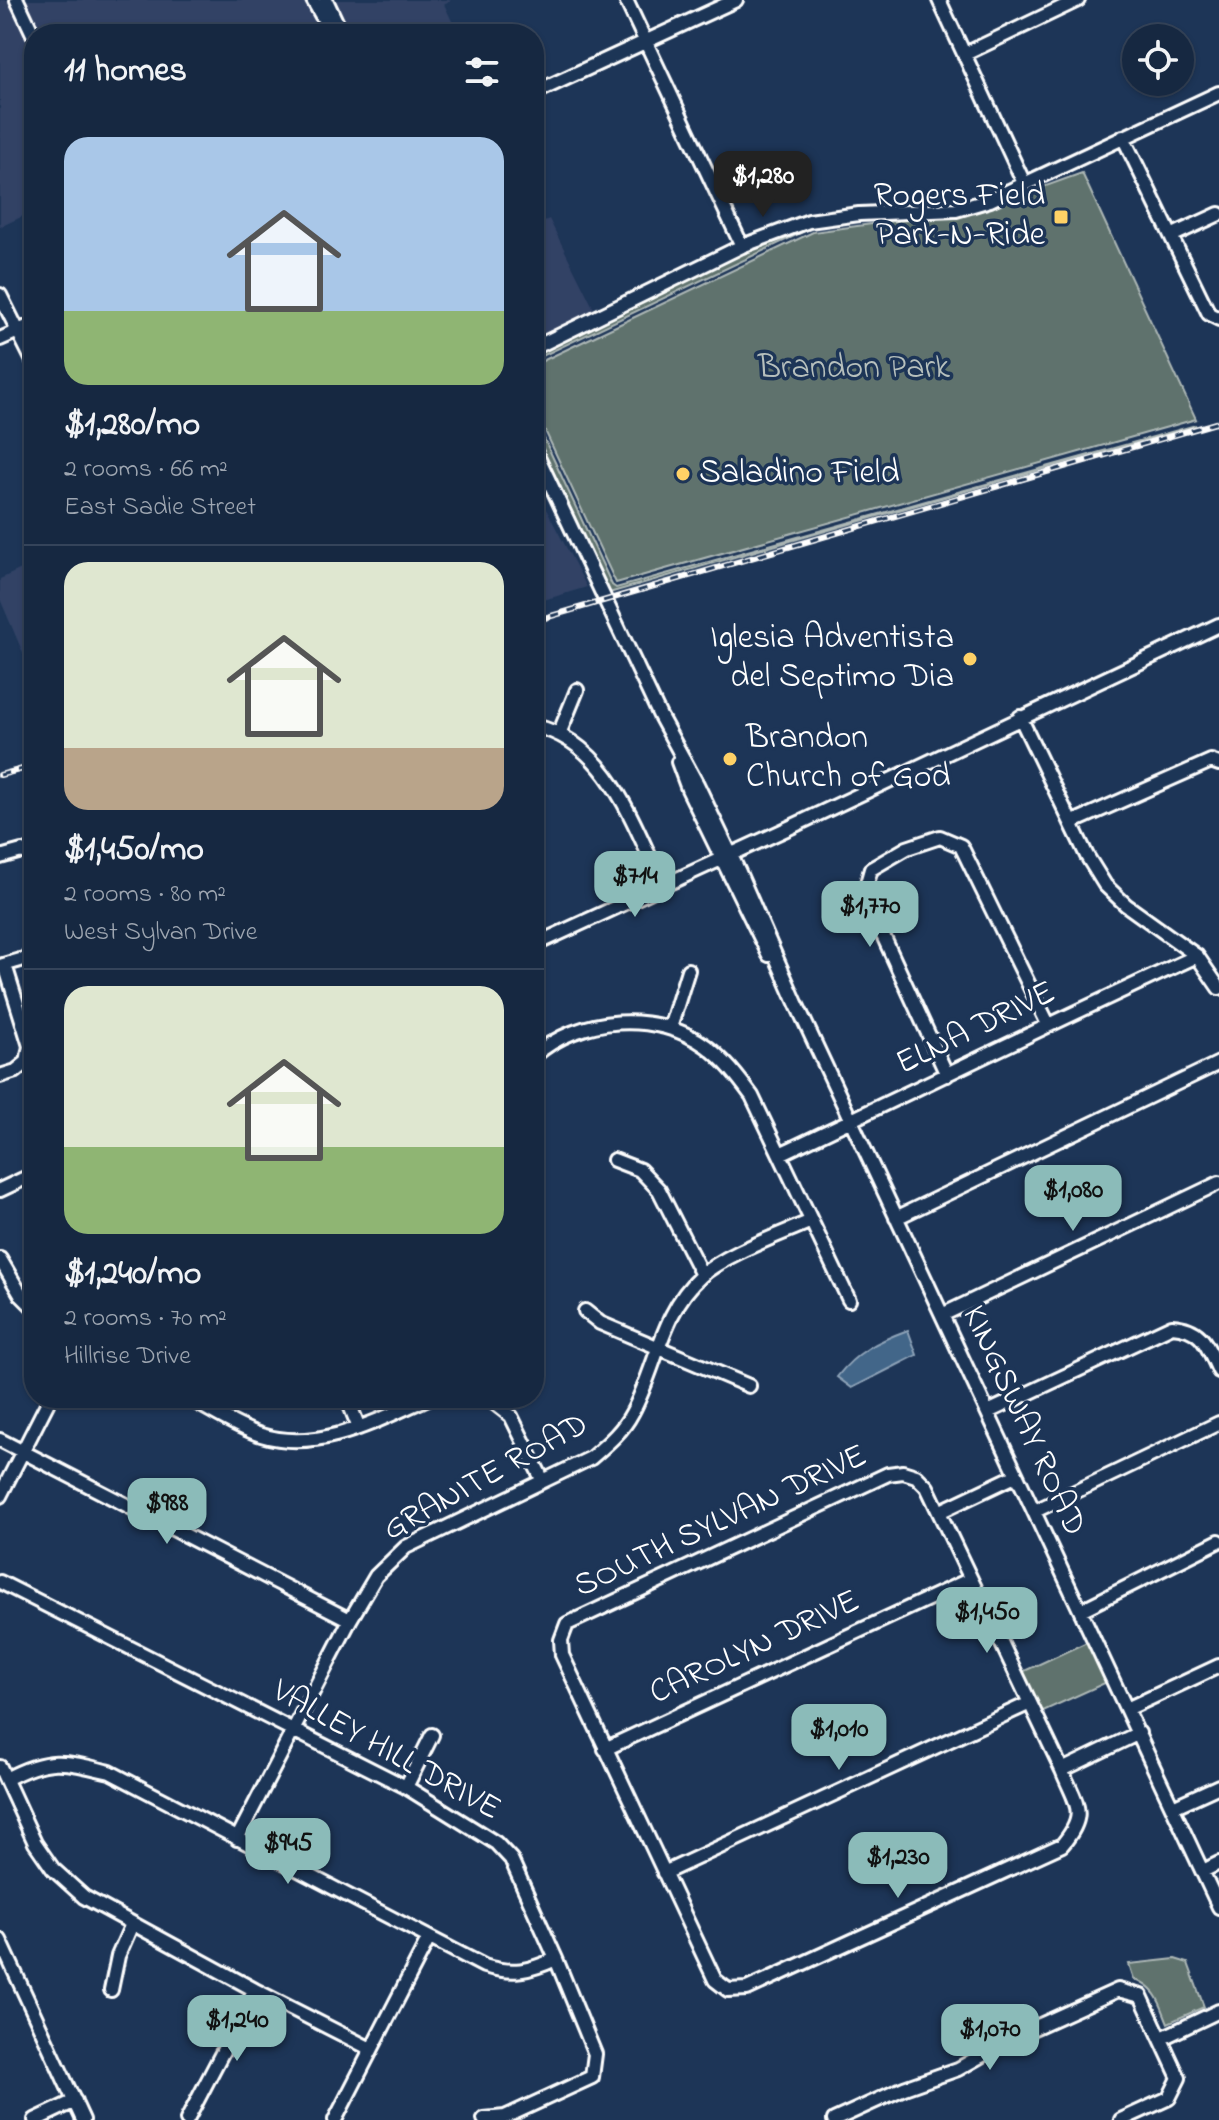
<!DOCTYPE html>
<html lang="en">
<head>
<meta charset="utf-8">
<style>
	:root { --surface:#162841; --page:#23344c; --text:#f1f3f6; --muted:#9ea6b1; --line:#35445a; --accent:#8bbbb9 }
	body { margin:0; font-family:"Indie Flower",sans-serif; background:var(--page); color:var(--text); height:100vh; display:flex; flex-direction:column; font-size:30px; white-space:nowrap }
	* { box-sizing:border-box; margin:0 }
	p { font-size:26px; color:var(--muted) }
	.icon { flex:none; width:44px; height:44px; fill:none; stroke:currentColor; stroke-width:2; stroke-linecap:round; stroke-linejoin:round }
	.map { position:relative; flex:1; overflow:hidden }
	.side { position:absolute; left:24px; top:24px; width:520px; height:1384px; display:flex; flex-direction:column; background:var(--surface); border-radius:32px; box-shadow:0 2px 6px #0004,0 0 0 2px var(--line) }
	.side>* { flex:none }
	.fabs { position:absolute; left:1122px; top:24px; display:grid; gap:16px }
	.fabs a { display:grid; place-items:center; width:72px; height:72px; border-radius:50%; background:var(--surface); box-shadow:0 2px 6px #0004,0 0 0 2px var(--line); font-size:40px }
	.price { position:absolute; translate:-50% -68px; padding:0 18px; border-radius:16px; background:var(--accent); color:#111; font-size:26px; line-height:52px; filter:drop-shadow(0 2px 4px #0008) }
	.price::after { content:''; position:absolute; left:50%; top:48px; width:24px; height:18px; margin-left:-12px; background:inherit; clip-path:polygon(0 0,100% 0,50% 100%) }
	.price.current { background:#222; color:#fff }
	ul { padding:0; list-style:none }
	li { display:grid; align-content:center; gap:16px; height:424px; padding:0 40px }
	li+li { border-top:2px solid var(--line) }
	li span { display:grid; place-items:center; height:248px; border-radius:24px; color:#555 }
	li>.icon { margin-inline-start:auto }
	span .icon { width:144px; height:144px; fill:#fffc; stroke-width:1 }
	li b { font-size:34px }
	h2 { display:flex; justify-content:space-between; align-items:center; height:96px; padding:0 40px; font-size:34px }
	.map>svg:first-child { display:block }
	.built { fill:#304265 }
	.green { fill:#5e726d; stroke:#aeb8b6; stroke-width:2 }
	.water { fill:#426689; stroke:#8ea3b8; stroke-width:2 }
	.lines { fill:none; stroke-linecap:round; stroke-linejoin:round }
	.minor-casing { stroke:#fff; stroke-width:18 }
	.minor { stroke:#1d3557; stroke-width:12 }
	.rail-casing { stroke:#fff; stroke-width:6 }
	.rail { stroke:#1d3557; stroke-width:3; stroke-dasharray:9; stroke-linecap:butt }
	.poi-dot { fill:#ffd166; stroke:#1d3557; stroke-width:3 }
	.labels { text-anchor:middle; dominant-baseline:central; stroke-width:7; stroke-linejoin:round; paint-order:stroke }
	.poi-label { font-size:34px; fill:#fff; stroke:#1d3557; text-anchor:end }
	.park-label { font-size:34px; fill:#b7c0bd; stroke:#1d3557 }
	.street-label { font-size:34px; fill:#fff; stroke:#1d3557 }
</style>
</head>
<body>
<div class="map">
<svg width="1219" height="2120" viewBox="0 0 1219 2120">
	<rect width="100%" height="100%" fill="#1d3557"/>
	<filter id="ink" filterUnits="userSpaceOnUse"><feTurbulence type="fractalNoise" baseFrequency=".0125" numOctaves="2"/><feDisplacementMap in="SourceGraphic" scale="16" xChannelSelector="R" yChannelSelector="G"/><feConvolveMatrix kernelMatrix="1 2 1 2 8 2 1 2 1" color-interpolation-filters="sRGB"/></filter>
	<g filter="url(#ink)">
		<path class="built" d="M0,0H8L34,51V211L0,227Z
			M22,0H307L326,34H38Z
			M331,0H451L444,4L458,34H348Z
			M549,219L595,311L534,342V226Z
			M534,486L587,587L534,603Z
			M34,563V679L0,599V579Z"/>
		<path class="green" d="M1082,173L1196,419L616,583L534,407V365L813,232L982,209Z
			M879,218L811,228L534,360V354L744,251L810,226Z
			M534,417L612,585L616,588L1196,425L609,593L534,438Z
			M1089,1641L1107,1682L1041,1712L1020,1673Z
			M1175,1959L1188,1963L1204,2007L1168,2023C1159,2001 1157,1989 1134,1979L1129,1964Z"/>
		<path class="water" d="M908,1330L917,1355L852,1388L837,1377C856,1352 878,1341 908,1330Z"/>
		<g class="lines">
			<g class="minor-casing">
				<path id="minor" d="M17,0L34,36
					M313,0L332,34
					M326,0L342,34
					M626,0L742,246
					M939,0L1024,183
					M965,54L1078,0
					M534,93L736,0
					M1123,137L1209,314L1219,319
					M1171,236L1219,214
					M0,295L34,363
					M0,339L34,324
					M534,348L742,246L809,221L859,214L956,210L990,200L1219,93
					M534,449L660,716L697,784L738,870L796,1003L1219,1907
					M1020,717L1087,856L1105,885L1126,905L1197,956L1219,988
					M534,726C608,741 634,826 663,886
					M559,734L577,690
					M678,762L688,789L769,955
					M1071,823L1211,761L1219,764
					M0,857L22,851L34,857
					M534,945L793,826L1219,625
					M0,966L34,956
					M670,1028L688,970
					M534,1056C579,1016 656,1010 706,1046C725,1060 738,1077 752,1096L849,1300
					M947,1075L864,894L871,869L907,848L940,837L961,846L1048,1024
					M0,1076L16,1071L27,1062L30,1046L5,965
					M780,1154C919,1088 1057,1020 1197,956
					M614,1160L640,1170L659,1190L702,1275
					M0,1190L34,1174
					M896,1218L1219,1063
					M0,1259L21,1295L34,1308
					M585,1311L600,1323L749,1386
					M942,1315L1219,1183
					M188,1398C211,1410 236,1427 261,1435C319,1453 376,1421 428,1398
					M347,1398L359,1428
					M488,1398L511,1416L543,1481
					M988,1412L1172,1326C1203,1328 1207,1346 1219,1371
					M0,1440L350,1620
					M903,1472L916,1476L927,1487L1062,1770C1076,1805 1089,1813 1062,1845L747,1989L728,1990L715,1980L562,1655L561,1640L567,1624L888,1474Z
					M0,1496L50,1398
					M1035,1511L1219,1423
					M939,1512L1017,1475
					M0,1582L406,1787L496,1843L511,1859L556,1959L595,2054L592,2077L505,2117L484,2119
					M1081,1610L1219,1541
					M1127,1709L1219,1666
					M605,1749L971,1579
					M0,1767L35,1843L53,1869L84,1897L255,1990L371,2049
					M1062,1770L1139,1733
					M6,1779C49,1756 65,1761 110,1772L484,1966C513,1975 529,1971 556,1959
					M406,1787L432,1735
					M1173,1807L1219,1786
					M237,1839L350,1620L376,1576L406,1547L591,1458C607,1444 622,1432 632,1413C657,1367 661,1312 701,1276C725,1254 780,1235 811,1221
					M1203,1871L1219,1863
					M664,1873L1030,1703
					M0,1940L83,2120
					M111,1990L118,1956L132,1924
					M1162,2038L1219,2011
					M35,2120L75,2101
					M187,2120L255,1990
					M335,2120L429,1938
					M834,2120L904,2088L958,2069L1016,2036L1118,1990L1141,1996L1179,2078L1169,2098L1121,2120"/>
			</g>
			<use href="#minor" class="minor"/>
			<g class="rail-casing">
				<path id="rail" d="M534,621L1219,422
					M0,775L34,766"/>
			</g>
			<use href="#rail" class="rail"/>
		</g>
	</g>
	<g class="poi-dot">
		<rect x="1053" y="209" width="16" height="16" rx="4"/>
		<circle cx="683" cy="474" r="8"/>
		<circle cx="970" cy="659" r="8"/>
		<circle cx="730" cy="759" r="8"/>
	</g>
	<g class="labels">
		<g class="poi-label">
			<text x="1045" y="197">Rogers Field<tspan x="1045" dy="39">Park-N-Ride</tspan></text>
			<text x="699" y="474" text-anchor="start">Saladino Field</text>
			<text x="954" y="639">Iglesia Adventista<tspan x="954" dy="39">del Septimo Dia</tspan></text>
			<text x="746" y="739" text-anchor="start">Brandon<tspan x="746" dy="39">Church of God</tspan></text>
		</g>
		<g class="park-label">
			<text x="854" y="369">Brandon Park</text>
		</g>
		<g class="street-label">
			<text transform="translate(976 1029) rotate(-26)">ELNA DRIVE</text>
			<text transform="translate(1023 1421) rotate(65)">KINGSWAY ROAD</text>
			<text transform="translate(486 1478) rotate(-29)">GRANITE ROAD</text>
			<text transform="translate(721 1522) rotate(-25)">SOUTH SYLVAN DRIVE</text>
			<text transform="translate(755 1648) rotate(-25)">CAROLYN DRIVE</text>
			<text transform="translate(386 1751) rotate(29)">VALLEY HILL DRIVE</text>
		</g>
	</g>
</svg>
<div class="fabs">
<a><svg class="icon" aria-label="locate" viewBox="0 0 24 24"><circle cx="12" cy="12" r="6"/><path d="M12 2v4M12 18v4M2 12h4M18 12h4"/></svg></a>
</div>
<b class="price current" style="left:763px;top:219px">$1,280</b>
<b class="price" style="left:635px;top:919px">$714</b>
<b class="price" style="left:870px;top:949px">$1,770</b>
<b class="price" style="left:1073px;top:1233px">$1,080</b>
<b class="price" style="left:167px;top:1546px">$988</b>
<b class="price" style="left:987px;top:1655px">$1,450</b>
<b class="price" style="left:839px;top:1772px">$1,010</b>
<b class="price" style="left:288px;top:1886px">$945</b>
<b class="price" style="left:898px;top:1900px">$1,230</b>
<b class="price" style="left:237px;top:2063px">$1,240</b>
<b class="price" style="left:990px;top:2072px">$1,070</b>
<section class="side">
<h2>11 homes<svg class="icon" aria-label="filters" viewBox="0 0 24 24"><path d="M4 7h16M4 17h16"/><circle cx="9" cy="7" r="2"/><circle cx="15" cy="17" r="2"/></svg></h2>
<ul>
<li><span style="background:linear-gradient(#a9c7e8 70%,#8fb573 0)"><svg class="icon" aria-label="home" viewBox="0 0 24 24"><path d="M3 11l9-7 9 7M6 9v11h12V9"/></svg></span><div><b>$1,280/mo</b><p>2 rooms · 66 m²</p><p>East Sadie Street</p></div></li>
<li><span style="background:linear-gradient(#dfe7d0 75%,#b9a48a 0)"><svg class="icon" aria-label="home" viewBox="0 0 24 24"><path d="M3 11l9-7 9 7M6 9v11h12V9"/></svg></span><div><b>$1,450/mo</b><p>2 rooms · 80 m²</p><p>West Sylvan Drive</p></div></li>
<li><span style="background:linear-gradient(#dfe7d0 65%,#8fb573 0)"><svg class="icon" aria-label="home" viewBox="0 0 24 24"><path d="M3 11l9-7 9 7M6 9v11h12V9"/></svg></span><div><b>$1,240/mo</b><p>2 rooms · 70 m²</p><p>Hillrise Drive</p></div></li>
</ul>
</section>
</div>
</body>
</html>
